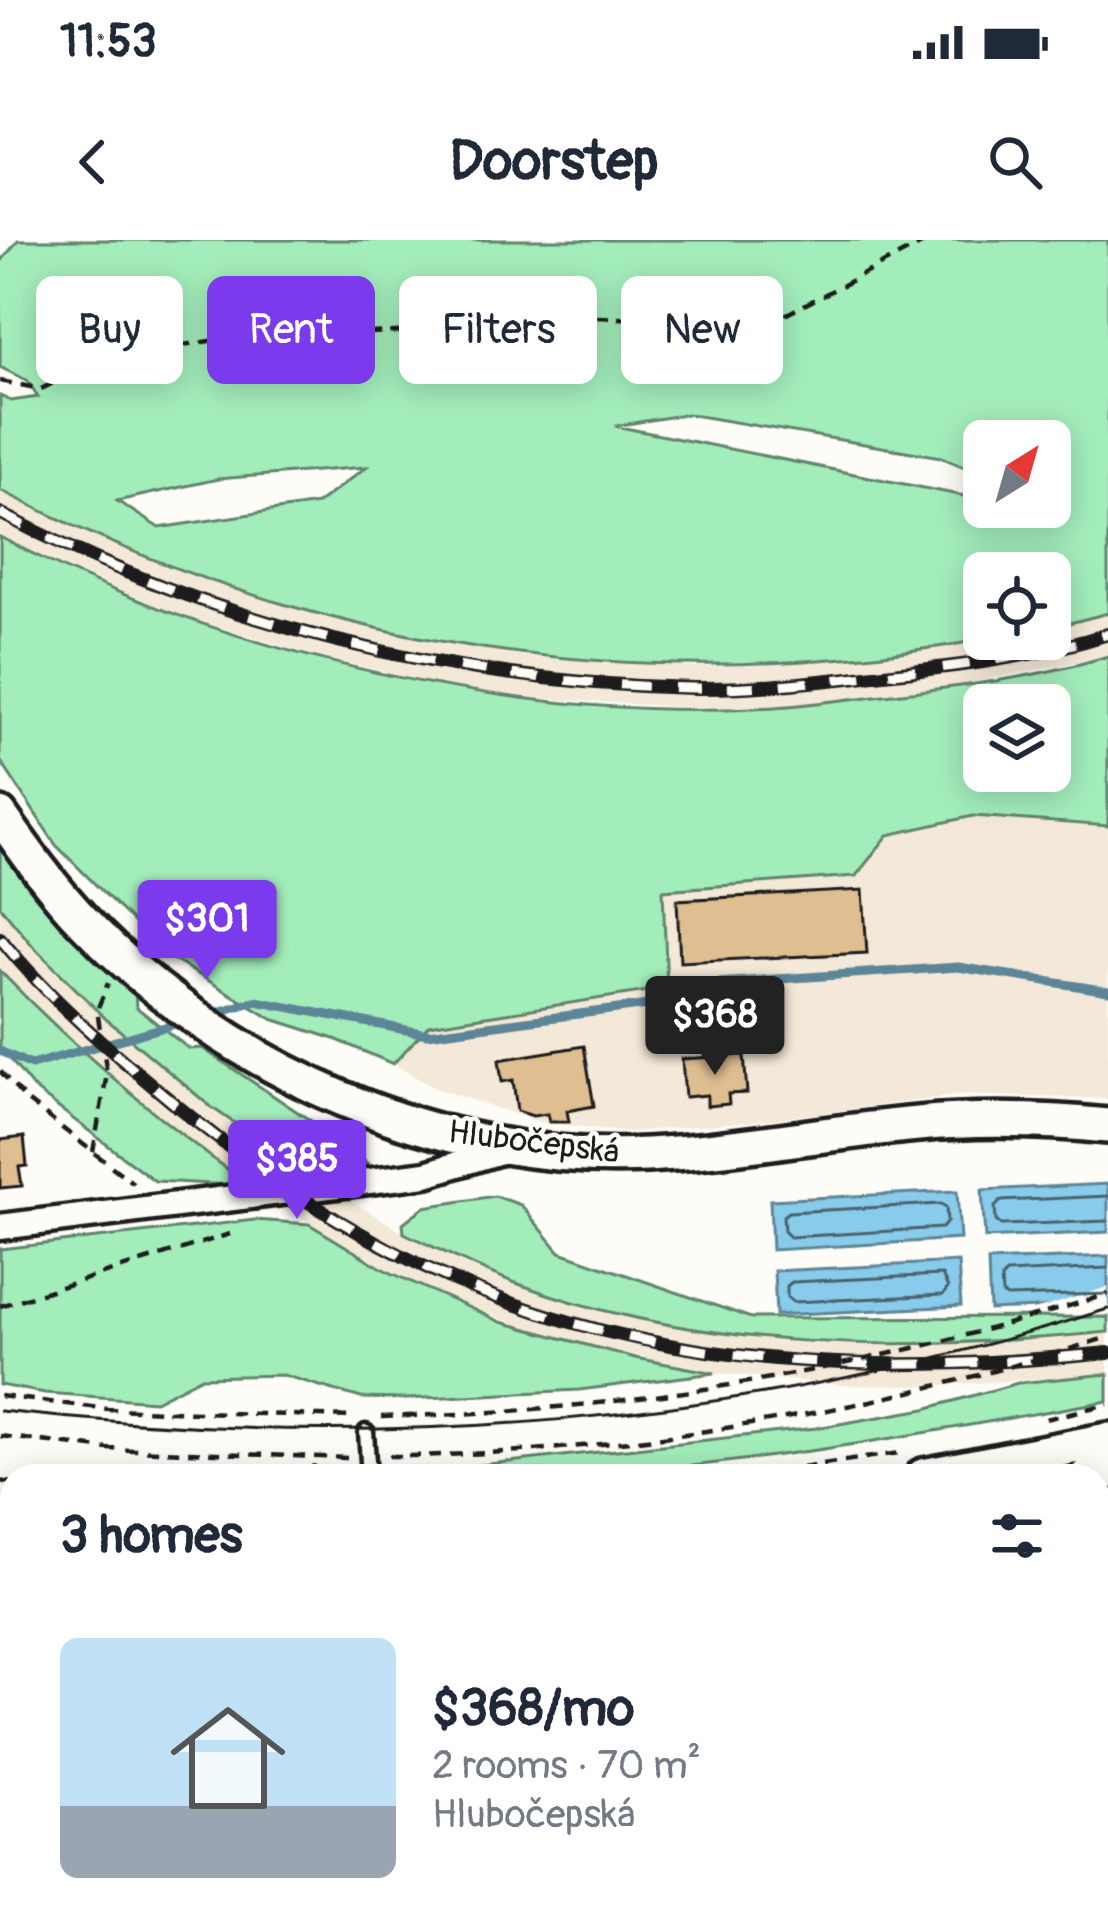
<!DOCTYPE html>
<html lang="en">
<head>
<meta charset="utf-8">
<style>
	:root { --surface:#fff; --page:#f6f6f7; --text:#1f2937; --muted:#747a83; --accent:#7c3aed }
	body { margin:0; font-family:Pangolin,sans-serif; background:var(--page); color:var(--text); height:100vh; display:flex; flex-direction:column; font-size:45px; white-space:nowrap }
	* { box-sizing:border-box; margin:0 }
	p { font-size:39px; color:var(--muted) }
	.icon { flex:none; width:66px; height:66px; fill:none; stroke:currentColor; stroke-width:2; stroke-linecap:round; stroke-linejoin:round }
	.map { position:relative; flex:1; overflow:hidden }
	.details { position:absolute; left:0px; top:1224px; width:1110px; height:468px; display:flex; flex-direction:column; background:var(--surface); border-radius:36px 36px 0 0; box-shadow:0 6px 30px #0003 }
	.details>* { flex:none }
	.hud { position:absolute; left:36px; top:36px; width:1038px; height:108px; display:flex; gap:24px }
	.needle { width:78px; rotate:37deg }
	.fabs { position:absolute; left:963px; top:180px; display:grid; gap:24px }
	.fabs a { display:grid; place-items:center; width:108px; height:108px; border-radius:18px; background:var(--surface); box-shadow:0 6px 30px #0003; font-size:60px }
	.price { position:absolute; translate:-50% -102px; padding:0 27px; border-radius:12px; background:var(--accent); color:#fff; font-size:39px; line-height:78px; filter:drop-shadow(0 3px 6px #0008) }
	.price::after { content:''; position:absolute; left:50%; top:72px; width:36px; height:27px; margin-left:-18px; background:inherit; clip-path:polygon(0 0,100% 0,50% 100%) }
	.price.current { background:#222; color:#fff }
	ul { padding:0; list-style:none }
	li { display:flex; align-items:center; gap:36px; height:300px; padding:0 60px }
	li span { display:grid; place-items:center; flex:none; width:336px; height:240px; border-radius:18px; color:#555 }
	li>.icon { margin-inline-start:auto }
	span .icon { width:144px; height:144px; fill:#fffc; stroke-width:1 }
	li b { font-size:51px }
	h2 { display:flex; justify-content:space-between; align-items:center; height:144px; padding:0 60px; font-size:51px }
	.tag { padding:0 42px; border-radius:18px; background:var(--surface); box-shadow:0 6px 30px #0003; font-size:42px; line-height:108px }
	.tag.current { background:var(--accent); color:#fff }
	.status { display:flex; justify-content:space-between; align-items:center; height:84px; padding:0 60px; background:var(--surface); direction:ltr }
	.status svg { height:33px; fill:currentColor }
	header { display:flex; justify-content:space-between; align-items:center; height:156px; padding:0 60px; background:var(--surface); font-size:54px; font-weight:700 }
	.map>svg:first-child { display:block }
	.built { fill:#f4e9d8 }
	.green { fill:#a3edbb; stroke:#60846c; stroke-width:3; fill-rule:evenodd }
	.water { fill:#89cbea; stroke:#5d8598; stroke-width:3 }
	.pier { fill:#fdfcf7 }
	.lines { fill:none; stroke-linecap:round; stroke-linejoin:round }
	.shore { stroke:#48626e; stroke-width:3 }
	.stream { stroke:#5d8598; stroke-width:9 }
	.building { fill:#dfbe91; stroke:#1c1c1c; stroke-width:3 }
	.lane-casing { stroke:#1c1c1c; stroke-width:21 }
	.street-casing { stroke:#1c1c1c; stroke-width:33 }
	.secondary-casing { stroke:#1c1c1c; stroke-width:42 }
	.path { stroke:#1c1c1c; stroke-width:4.5; stroke-dasharray:12 9; stroke-linecap:butt }
	.lane { stroke:#fdfcf7; stroke-width:12 }
	.street { stroke:#fdfcf7; stroke-width:24 }
	.secondary { stroke:#fdfcf7; stroke-width:33 }
	.tram { stroke:#1c1c1c; stroke-width:3 }
	.rail-casing { stroke:#1c1c1c; stroke-width:14 }
	.rail { stroke:#fdfcf7; stroke-width:9; stroke-dasharray:27; stroke-linecap:butt }
	.path-bridge { stroke:#1c1c1c; stroke-width:4.5; stroke-dasharray:12 9; stroke-linecap:butt }
	.labels { text-anchor:middle; dominant-baseline:central; stroke-width:9; stroke-linejoin:round; paint-order:stroke }
	.street-label { font-size:33px; fill:#1c1c1c; stroke:#fdfcf7 }
</style>
</head>
<body>
<div class="status"><b>11:53</b><svg viewBox="0 0 49 12"><path d="M0 12V9h3v3zM5 12V6h3v6zM10 12V3h3v9zM15 12V0h3v12zM26 1h20v11H26zM47 4h2v5h-2z"/></svg></div>
<header><svg class="icon" aria-label="back" viewBox="0 0 24 24"><path d="M15 5l-7 7 7 7"/></svg>Doorstep<svg class="icon" aria-label="search" viewBox="0 0 24 24"><circle cx="10" cy="10" r="6"/><path d="M15 15l6 6"/></svg></header>
<div class="map">
<svg width="1108" height="1692" viewBox="0 0 1108 1692">
	<rect width="100%" height="100%" fill="#fdfcf7"/>
	<filter id="ink" filterUnits="userSpaceOnUse"><feTurbulence type="fractalNoise" baseFrequency=".00833" numOctaves="2"/><feDisplacementMap in="SourceGraphic" scale="24" xChannelSelector="R" yChannelSelector="G"/><feConvolveMatrix kernelMatrix="1 2 1 2 8 2 1 2 1" color-interpolation-filters="sRGB"/></filter>
	<g filter="url(#ink)">
		<path class="built" d="M0,250L131,311L206,340L326,376L446,404L533,417L696,427L772,425L987,399H1050V388L1108,373V416L939,449L775,467L696,468L528,458L438,444L315,416L193,379L115,349L0,297Z
			M973,576L1108,586V859L962,855L766,880L629,892L540,882L435,848L393,824L428,785L663,650Z
			M0,666L32,705L106,778L211,867L273,912L404,993L469,1024L561,1057L722,1092L843,1104L927,1105L1108,1092V1134L928,1146L841,1145L715,1133L551,1097L453,1061L385,1030L250,946L186,900L78,809L0,731Z"/>
		<path class="green" d="M18,0H1108V373L1050,388V333H984L987,399C640,460 313,411 0,250V156L11,161L38,157L28,141L0,127V23ZM687,174L941,217L984,235V201H1050V224L1065,223L1050,235V267H984V260L615,186ZM366,227L317,264L159,288L117,261L218,239Z
			M0,297C227,416 519,483 775,467C811,465 848,459 884,455C958,447 1037,438 1108,416V586L973,576L888,595L856,636L663,650L667,748L429,785L393,824L335,799L272,779L166,715L56,605L0,520ZM1050,465V531H984V465Z
			M0,602L59,681L135,751L136,767L189,809L202,808L323,889L367,923L319,941L211,867L106,779L32,705L0,666Z
			M0,731C77,811 160,881 250,946L155,941L35,850L0,807Z
			M495,956L521,965L560,1012L751,1078L1108,1077V1092C910,1112 702,1113 513,1042C476,1028 440,1010 404,993L403,983L424,967Z
			M255,980L309,984L385,1030L501,1082L635,1118L715,1133L579,1150L406,1159L361,1158L283,1135L202,1137L155,1161L45,1153L0,1145V1009Z
			M1108,1134V1161C927,1192 744,1228 560,1236C517,1238 474,1236 431,1236L426,1231L816,1188L925,1169L1018,1143Z
			M1108,1251V1316L1098,1318V1253Z
			M0,1374L12,1408V1525L0,1503Z
			M1108,1567V1676L1089,1686L1091,1692H799L775,1680H1098V1577Z
			M666,1680H728L722,1692H656Z"/>
		<path class="water" d="M1108,944V992L985,998L982,950Z
			M957,951L960,999L772,1010L770,960Z
			M1108,1016V1065L990,1070L988,1021Z
			M958,1022L961,1066L776,1075L774,1031Z"/>
		<path class="pier" d="M1108,1047V1071L1013,1075L1045,1067Z"/>
		<g class="lines">
			<path class="shore" d="M1108,956L1001,961L995,967L996,981L1001,985L1108,981
				M941,964L946,967L947,982L942,988L790,997L784,991L783,976L788,972Z
				M1108,1028L1006,1033L1001,1039L1002,1054L1007,1057L1108,1054
				M942,1035L948,1048L943,1055L793,1062L787,1057V1046L792,1042Z"/>
			<path class="stream" d="M211,774L256,761L427,794L648,765L702,744L958,727L1108,751
				M0,811L31,825L189,780"/>
		</g>
		<path class="building" d="M863,650L867,713L680,722L677,660Z
			M584,806L594,866L567,871L569,882H549L547,874L533,876L517,871L513,840L502,842L499,820Z
			M744,815L747,853L728,854L729,864L707,866V855L685,857L682,819Z
			M24,897L27,926L19,927L22,946L0,948V900Z
			M1108,1319V1368L1098,1370V1321Z
			M1108,1419V1476L1098,1482V1425Z
			M1108,1676V1692H1091L1088,1686Z
			M51,1680H115L117,1692L53,1689Z
			M242,1680H258L264,1692H216Z
			M543,1680H582L579,1692H540Z"/>
		<g class="lines">
			<g class="lane-casing">
				<path id="lane" d="M366,1192L369,1236"/>
			</g>
			<g class="street-casing">
				<path id="street" d="M0,987L426,934L507,909
					M0,1678L12,1664
					M447,1692L456,1680"/>
			</g>
			<g class="secondary-casing">
				<path id="secondary" d="M0,575C26,612 53,650 84,682C227,831 439,925 647,915C738,910 827,892 918,884C980,878 1046,880 1108,886
					M923,1236L1108,1200
					M1087,1236L1108,1232
					M0,1260L12,1262
					M0,1308L12,1310"/>
			</g>
			<path class="path" d="M0,141L41,149L113,115L224,99L417,91L499,72L699,82L783,76L929,0
				M0,831L26,860L133,943
				M93,912L107,834L97,770L108,743
				M0,1066L230,994
				M0,1156L108,1169L352,1177
				M381,1177L405,1176
				M1046,1179L1108,1164
				M0,1196L108,1209L347,1218
				M389,1216H408
				M102,1236L117,1232L174,1236
				M313,1236L314,1219
				M740,1236L900,1213
				M1098,1300L1108,1299
				M0,1352L7,1368L12,1367
				M7,1368L12,1382"/>
			<use href="#lane" class="lane"/>
			<use href="#street" class="street"/>
			<use href="#secondary" class="secondary"/>
			<path class="tram" d="M0,1171C383,1213 740,1186 1108,1069"/>
			<g class="rail-casing">
				<path id="rail" d="M0,273C212,385 454,443 693,448C754,449 814,442 875,435C952,427 1033,418 1108,394
					M0,698C50,760 111,811 171,861C270,943 385,1017 506,1061C698,1132 907,1133 1108,1113"/>
			</g>
			<use href="#rail" class="rail"/>
			<path class="path-bridge" d="M405,1176C643,1170 881,1126 1108,1054
				M408,1216C647,1211 881,1170 1108,1097"/>
		</g>
	</g>
	<g class="labels">
		<g class="street-label">
			<text transform="translate(534 902) rotate(7)">Hlubočepská</text>
		</g>
	</g>
</svg>
<div class="fabs">
<a><svg class="needle" viewBox="-14 -14 28 28"><path d="M0-13l5 13h-10z" fill="#e53935"/><path d="M0 13l5-13h-10z" fill="#747a83"/></svg></a>
<a><svg class="icon" aria-label="locate" viewBox="0 0 24 24"><circle cx="12" cy="12" r="6"/><path d="M12 2v4M12 18v4M2 12h4M18 12h4"/></svg></a>
<a><svg class="icon" aria-label="layers" viewBox="0 0 24 24"><path d="M12 4l9 5-9 5-9-5zM3 14l9 5 9-5"/></svg></a>
</div>
<b class="price" style="left:207px;top:742px">$301</b>
<b class="price current" style="left:715px;top:838px">$368</b>
<b class="price" style="left:297px;top:982px">$385</b>
<div class="hud">
<a class="tag">Buy</a>
<a class="tag current">Rent</a>
<a class="tag">Filters</a>
<a class="tag">New</a>
</div>
<section class="details">
<h2>3 homes<svg class="icon" aria-label="filters" viewBox="0 0 24 24"><path d="M4 7h16M4 17h16"/><circle cx="9" cy="7" r="2"/><circle cx="15" cy="17" r="2"/></svg></h2>
<ul>
<li><span style="background:linear-gradient(#bfe0f5 70%,#9aa5b1 0)"><svg class="icon" aria-label="home" viewBox="0 0 24 24"><path d="M3 11l9-7 9 7M6 9v11h12V9"/></svg></span><div><b>$368/mo</b><p>2 rooms · 70 m²</p><p>Hlubočepská</p></div></li>
</ul>
</section>
</div>
</body>
</html>
